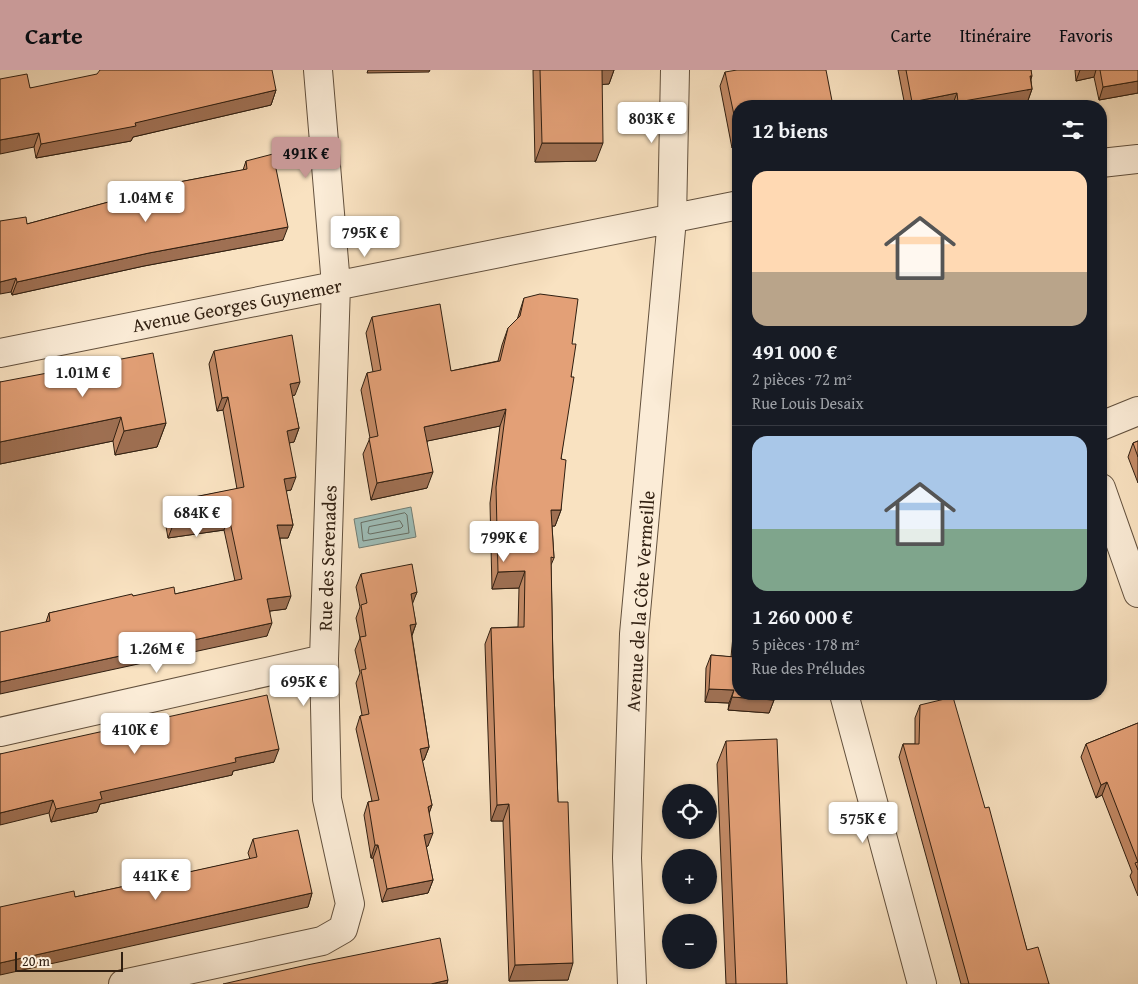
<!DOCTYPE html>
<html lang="fr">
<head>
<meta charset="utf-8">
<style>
	:root { --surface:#171b24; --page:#20242c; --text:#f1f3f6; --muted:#9ea1a6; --line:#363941; --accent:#c59692 }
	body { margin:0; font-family:"Gentium Book Plus",serif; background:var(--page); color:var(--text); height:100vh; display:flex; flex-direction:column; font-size:19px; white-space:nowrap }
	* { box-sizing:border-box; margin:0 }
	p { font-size:16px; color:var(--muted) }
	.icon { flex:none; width:28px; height:28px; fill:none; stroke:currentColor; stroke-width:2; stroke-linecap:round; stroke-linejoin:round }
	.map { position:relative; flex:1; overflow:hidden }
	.side { position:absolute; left:732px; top:30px; width:375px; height:600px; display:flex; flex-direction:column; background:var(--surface); border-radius:20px; box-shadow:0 1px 4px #0004 }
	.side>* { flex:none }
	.buttons { position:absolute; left:662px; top:714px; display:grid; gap:10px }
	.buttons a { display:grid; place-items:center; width:55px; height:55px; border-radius:50%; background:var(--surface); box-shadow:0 1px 4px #0004; font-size:25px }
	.scale { position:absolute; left:15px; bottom:12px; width:108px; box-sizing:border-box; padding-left:5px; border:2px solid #301f11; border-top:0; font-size:14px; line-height:18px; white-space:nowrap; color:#301f11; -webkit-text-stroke:4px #fbecd7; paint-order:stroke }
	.price { position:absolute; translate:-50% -42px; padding:0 11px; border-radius:5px; background:#fff; color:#222; font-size:16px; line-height:32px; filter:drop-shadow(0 1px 2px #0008) }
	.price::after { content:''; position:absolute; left:50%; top:30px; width:15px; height:11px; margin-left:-8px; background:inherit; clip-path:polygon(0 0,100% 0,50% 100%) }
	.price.on { background:var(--accent); color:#111 }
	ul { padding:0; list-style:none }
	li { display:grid; align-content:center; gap:10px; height:265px; padding:0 20px }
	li+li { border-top:1px solid var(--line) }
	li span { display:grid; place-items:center; height:155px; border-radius:15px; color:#555 }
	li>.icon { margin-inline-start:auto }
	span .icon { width:90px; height:90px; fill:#fffc; stroke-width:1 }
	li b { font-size:21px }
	h2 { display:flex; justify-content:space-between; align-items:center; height:60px; padding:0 20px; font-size:21px }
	header { display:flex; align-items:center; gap:30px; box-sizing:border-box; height:70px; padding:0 25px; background:var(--accent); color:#111 }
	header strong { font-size:24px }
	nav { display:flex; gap:28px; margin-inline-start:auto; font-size:18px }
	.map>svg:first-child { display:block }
	.water { fill:#9ebdb7; stroke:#727e75 }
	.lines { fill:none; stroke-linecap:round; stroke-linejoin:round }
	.shore { stroke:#676e64; stroke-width:1 }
	.minor-casing { stroke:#62503d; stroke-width:30 }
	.minor { stroke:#fbecd7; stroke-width:28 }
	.wall { fill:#c38a66; stroke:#301f11 }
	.shaded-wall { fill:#9f7053; stroke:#301f11 }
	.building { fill:#e3a077; stroke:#301f11 }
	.labels { text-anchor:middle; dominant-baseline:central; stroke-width:4.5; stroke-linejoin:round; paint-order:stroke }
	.street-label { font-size:19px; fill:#301f11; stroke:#fbecd7 }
</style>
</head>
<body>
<header>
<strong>Carte</strong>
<nav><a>Carte</a><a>Itinéraire</a><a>Favoris</a></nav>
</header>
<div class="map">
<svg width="1138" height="914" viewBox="0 0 1138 914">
	<rect width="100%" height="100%" fill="#f9e2c1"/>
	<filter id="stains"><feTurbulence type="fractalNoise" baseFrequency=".004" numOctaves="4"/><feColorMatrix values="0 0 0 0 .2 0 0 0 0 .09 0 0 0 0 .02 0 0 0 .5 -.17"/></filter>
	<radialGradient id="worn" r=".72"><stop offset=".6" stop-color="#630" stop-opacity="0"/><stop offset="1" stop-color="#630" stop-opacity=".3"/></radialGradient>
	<path class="water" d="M411,437L416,467L359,478L354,449Z"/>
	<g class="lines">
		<path class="shore" d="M405,443L407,445L409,463L363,471L361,453Z
			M400,451L403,456L401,458L370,464L368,463L369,457Z"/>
		<g class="minor-casing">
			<path id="minor" d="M1101,93L1138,89
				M0,283L739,135
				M1101,356L1138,341
				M1101,418L1138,523
				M844,624L922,914
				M0,662L324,589
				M123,914L322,871L343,859L350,834L327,729L324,589L336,215L318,0
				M632,914L627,788L634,564L672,149L675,0"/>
		</g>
		<use href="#minor" class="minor"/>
	</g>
	<path class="wall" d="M533,0H614L609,14H602L596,91L535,92Z
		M898,0H1031V10L1032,19L1027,33L1009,36H905Z
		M1075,0H1138V23L1099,30L1094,7L1076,11Z
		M725,2L739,36V77L732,78L720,16Z
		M30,18L276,20L271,35L133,67L131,71L36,88L34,77Z
		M246,91L283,170L144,196L12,225L11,222L27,154L135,125L137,120L243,100Z
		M524,228L572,274L571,307L561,389V440L555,456H552L554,488L551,495L553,594L558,732L568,910L509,911L503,751H491L485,574L491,558L518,557L519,518L492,519L490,433L500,356L427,371V418L371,430L363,384L370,368L361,320L367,303L373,302L366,263L372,247L451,301L498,291L502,275L508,258L517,250Z
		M214,281L295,325L292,326L299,358L294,372L289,373L291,420L286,421L293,455L288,468H280L286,539L270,541L267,566L46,552L49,543L133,526L175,524L235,511L224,460L168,468L164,445L169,432L237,419L223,340L217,341L209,294Z
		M0,312L166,353L157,377L115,385L113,371L0,394Z
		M1138,371V413L1128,387L1133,373Z
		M361,504L417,522L412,533L416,554L412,566L429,677L424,690H422L432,735L429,743L428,776L426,777L433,810L428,823L382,832L373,788H371L364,745L368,732L372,731L356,659L360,646L362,645L356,613L360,603L355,580L360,568L356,548L360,537L356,517Z
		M739,534L738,545L774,630L769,643L728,640L729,633L705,632L706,598L711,585L731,587L735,545Z
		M920,635L985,738L1027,880L1049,914H961L899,687L903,674H915V648Z
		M1138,653V826L1130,806L1132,802L1102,725L1096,728L1081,687L1086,674Z
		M726,671L787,914H726L717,694Z
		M0,684L274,692L233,701L232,705L100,734L97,742L51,752L49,743Z
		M253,769L312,823L308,837L75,827L250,789L248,783Z"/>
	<path class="shaded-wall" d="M368,0H430L429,2L367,3Z
		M600,0H614L609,14L595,15Z
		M1080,0H1096L1094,7L1076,11Z
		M1030,6H1032L1027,20L1032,19L1027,33L1009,36H957L958,32Z
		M1138,11V23L1099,30L1103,17Z
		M276,20L271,35L133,67L131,71L36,88L41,74Z
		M957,23L952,36H910L912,32Z
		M39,63L34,77L0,84V70Z
		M738,64H739V77L732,78Z
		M542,73H603L596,91L535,92Z
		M288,157L283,170L144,196L12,225L17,212L149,183Z
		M16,208L11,222L0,224V212Z
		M300,312L295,325L285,327L290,314Z
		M228,327L223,340L217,341L222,328Z
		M506,339L500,356L418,373L424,357Z
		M121,347L113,371L0,394V372Z
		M166,353L157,377L115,385L124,361Z
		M299,358L294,372L283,374L287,361Z
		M433,402L427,418L371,430L377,413Z
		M296,407L291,420L279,422L284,409Z
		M551,440H561L555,456H545Z
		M229,447L224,460L168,468L173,455Z
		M277,455H293L288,468H273Z
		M525,501L519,518L492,519L498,502Z
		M417,522L412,535L411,524Z
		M291,526L286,539L262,542L267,529Z
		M272,553L267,566L0,624V612Z
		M416,554L411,567L410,555Z
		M709,619L734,620L729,633L705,632Z
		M732,627L774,630L769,643L728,640Z
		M429,677L424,690L415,692L420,679Z
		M279,679L274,692L233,701L232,705L100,734L97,742L51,752L56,739L100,722L235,688Z
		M1107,712L1102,725L1096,728L1101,715Z
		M53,730L49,743L0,755V743Z
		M509,734L503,751H491L497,735Z
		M432,735L427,749L428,737Z
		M433,763L428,776L419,778L424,765Z
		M375,775H378L373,788H371Z
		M433,810L428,823L382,832L387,819Z
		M312,823L308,837L0,905V893Z
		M573,893L568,910L509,911L515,895Z
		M448,910L447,914H431Z"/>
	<path class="building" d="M100,0H272L276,20L135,53L136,56L41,74L39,63L0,70V9L27,4L30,18L97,4Z
		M540,0H602L603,73H542Z
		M737,0H826L833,36H739V64H738L725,2Z
		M906,0H1031L1032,6H1030L1032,19L958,32L957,23L912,32Z
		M1100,0H1138V11L1103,17Z
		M273,84L288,157L149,183L17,212L16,208L0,212V151L26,147L27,154L138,124L137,120L247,99L246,91Z
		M540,224L578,229L572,274H576L571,307H574L561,389L566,390L561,440H551L554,488L551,487L553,594L558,732H568L573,893L515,895L509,734L497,735L491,558L524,557L525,501L498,502L496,417L506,339L424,357L433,402L377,413L369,368L378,366L367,303L381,300L372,247L440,234L451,301L500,291L508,258L520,246L524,228Z
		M292,265L300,312L290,314L299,358L287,361L296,407L284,409L293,455H277L291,526L267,529L272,553L0,612V562L50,551L49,543L132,524L133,526L174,517L175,524L242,509L229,447L173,455L169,432L244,417L228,327L222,328L214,281Z
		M153,283L166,353L124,361L121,347L0,372V312Z
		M1138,371V387L1133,373Z
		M412,494L417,522L411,524L416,554L410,555L429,677L420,679L432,735L428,737L433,763L424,765L433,810L387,819L378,775H375L368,732L379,730L360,646L369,644L361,600L366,599L360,567L366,566L361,535L367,533L361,504Z
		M739,541V624H774V630L732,627L734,620L709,619L711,585L735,587Z
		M267,625L279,679L235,688L236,692L100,722L102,729L56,739L53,730L0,743V684Z
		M953,627L985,738L989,737L1027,880L1038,877L1049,914H969L903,674H919L920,635Z
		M1138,653V800L1135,793L1138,792L1107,712L1101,715L1086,674Z
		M777,669L787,914H736L726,671Z
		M298,760L312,823L0,893V837L74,821L75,827L257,787L253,769Z
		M440,868L448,910L431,914H223L307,895Z"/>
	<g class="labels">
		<g class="street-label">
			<text transform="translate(237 235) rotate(-11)">Avenue Georges Guynemer</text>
			<text transform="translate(327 488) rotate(-88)">Rue des Serenades</text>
			<text transform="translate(640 531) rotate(-86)">Avenue de la Côte Vermeille</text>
		</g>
	</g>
	<rect width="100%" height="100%" filter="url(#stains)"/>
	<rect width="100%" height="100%" fill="url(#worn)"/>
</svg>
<div class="buttons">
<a><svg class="icon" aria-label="locate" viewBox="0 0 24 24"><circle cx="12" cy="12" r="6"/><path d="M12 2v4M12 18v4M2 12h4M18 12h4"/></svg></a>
<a>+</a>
<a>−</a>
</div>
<div class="scale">20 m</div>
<b class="price" style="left:652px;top:74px">803K €</b>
<b class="price on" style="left:306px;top:109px">491K €</b>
<b class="price" style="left:146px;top:153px">1.04M €</b>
<b class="price" style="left:365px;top:188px">795K €</b>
<b class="price" style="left:83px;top:328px">1.01M €</b>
<b class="price" style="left:197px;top:468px">684K €</b>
<b class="price" style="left:504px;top:493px">799K €</b>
<b class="price" style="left:157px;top:604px">1.26M €</b>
<b class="price" style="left:304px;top:637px">695K €</b>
<b class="price" style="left:135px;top:685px">410K €</b>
<b class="price" style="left:863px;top:774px">575K €</b>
<b class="price" style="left:156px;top:831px">441K €</b>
<section class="side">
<h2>12 biens<svg class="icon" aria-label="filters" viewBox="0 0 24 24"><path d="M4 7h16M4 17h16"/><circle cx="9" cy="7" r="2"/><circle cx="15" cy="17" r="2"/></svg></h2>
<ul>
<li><span style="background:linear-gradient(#ffd9b3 65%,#b9a48a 0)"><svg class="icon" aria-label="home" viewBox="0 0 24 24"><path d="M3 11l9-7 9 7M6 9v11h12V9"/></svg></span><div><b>491 000 €</b><p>2 pièces · 72 m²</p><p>Rue Louis Desaix</p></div></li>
<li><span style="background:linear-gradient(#a9c7e8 60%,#7fa58c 0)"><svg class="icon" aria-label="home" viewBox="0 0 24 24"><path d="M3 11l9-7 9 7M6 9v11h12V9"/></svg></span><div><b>1 260 000 €</b><p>5 pièces · 178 m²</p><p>Rue des Préludes</p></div></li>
</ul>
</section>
</div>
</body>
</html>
